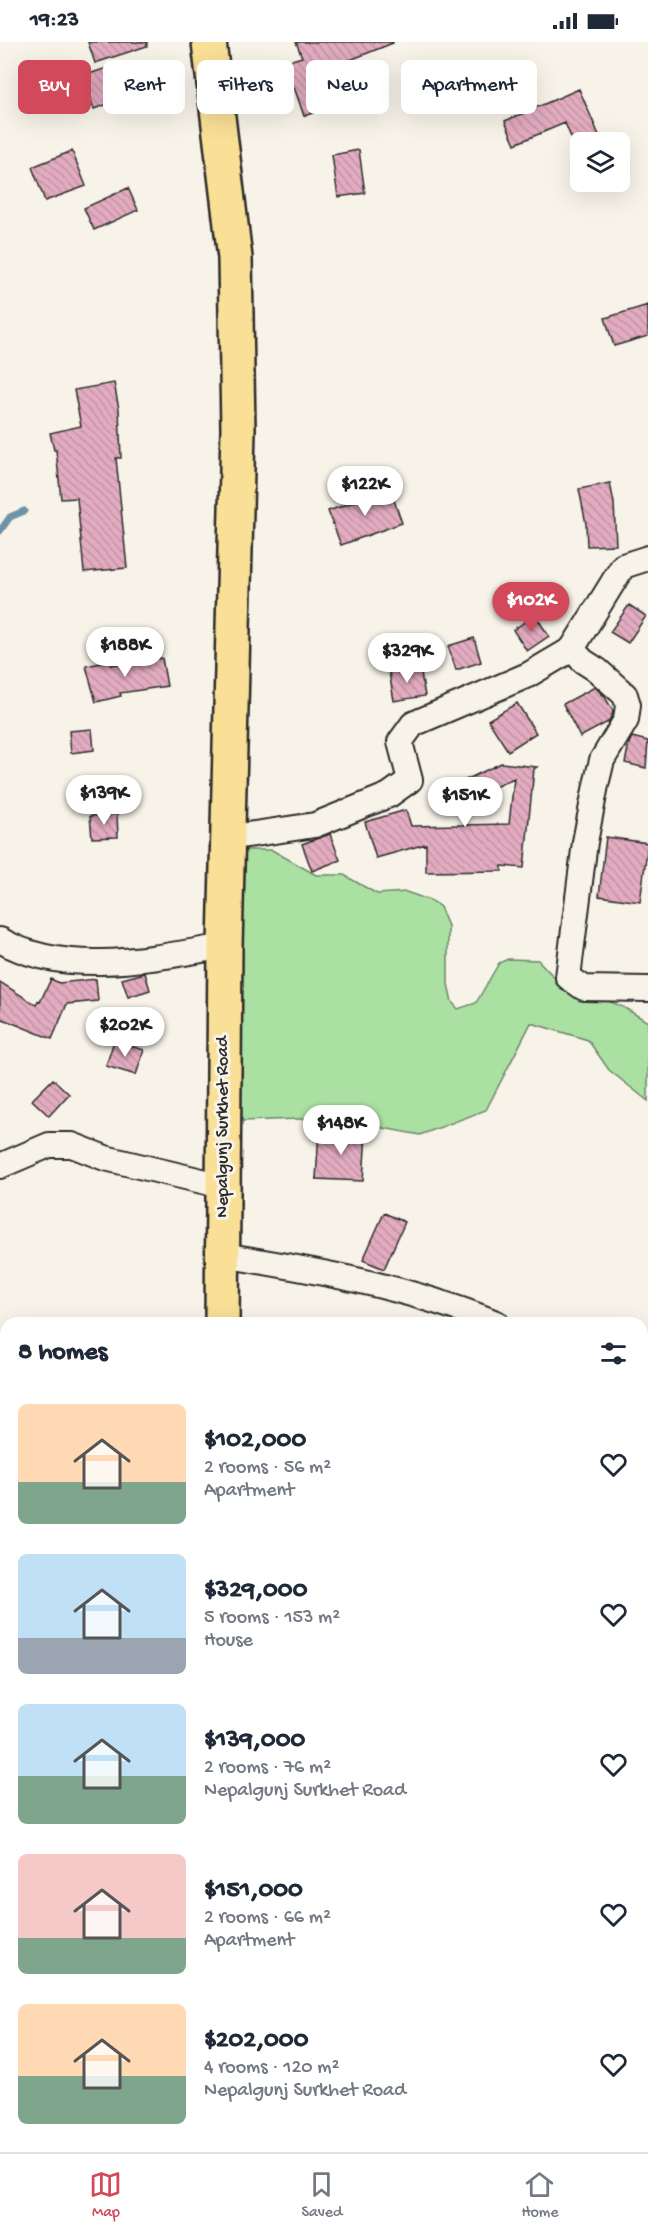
<!DOCTYPE html>
<html lang="en">
<head>
<meta charset="utf-8">
<style>
	:root { --surface:#fff; --page:#f6f6f7; --text:#1f2937; --muted:#747a83; --line:#e0e1e3; --accent:#d1495b }
	body { margin:0; font-family:"Gochi Hand",sans-serif; background:var(--page); color:var(--text); height:100vh; display:flex; flex-direction:column; font-size:22px; white-space:nowrap }
	* { box-sizing:border-box; margin:0 }
	p { font-size:20px; color:var(--muted) }
	.icon { flex:none; width:33px; height:33px; fill:none; stroke:currentColor; stroke-width:2; stroke-linecap:round; stroke-linejoin:round }
	.map { position:relative; flex:1; overflow:hidden }
	.panel { position:absolute; left:0px; top:1275px; width:648px; height:836px; display:flex; flex-direction:column; background:var(--surface); border-radius:18px 18px 0 0; box-shadow:0 6px 24px #0002 }
	.panel>* { flex:none }
	.hud { position:absolute; left:18px; top:18px; width:612px; height:54px; display:flex; gap:12px }
	.buttons { position:absolute; left:570px; top:90px; display:grid; gap:12px }
	.buttons a { display:grid; place-items:center; width:60px; height:60px; border-radius:9px; background:var(--surface); box-shadow:0 6px 24px #0002; font-size:30px }
	.price { position:absolute; translate:-50% -51px; padding:0 14px; border-radius:21px; background:#fff; color:#222; font-size:20px; line-height:39px; filter:drop-shadow(0 2px 3px #0008) }
	.price::after { content:''; position:absolute; left:50%; top:36px; width:18px; height:14px; margin-left:-9px; background:inherit; clip-path:polygon(0 0,100% 0,50% 100%) }
	.price.active { background:var(--accent); color:#fff }
	ul { padding:0; list-style:none }
	li { display:flex; align-items:center; gap:18px; height:150px; padding:0 18px }
	li span { display:grid; place-items:center; flex:none; width:168px; height:120px; border-radius:9px; color:#555 }
	li>.icon { margin-inline-start:auto }
	span .icon { width:72px; height:72px; fill:#fffc; stroke-width:1 }
	li b { font-size:26px }
	h2 { display:flex; justify-content:space-between; align-items:center; height:72px; padding:0 18px; font-size:26px }
	.chip { padding:0 21px; border-radius:9px; background:var(--surface); box-shadow:0 6px 24px #0002; font-size:21px; line-height:54px }
	.chip.active { background:var(--accent); color:#fff }
	.status { display:flex; justify-content:space-between; align-items:center; height:42px; padding:0 30px; background:var(--surface); direction:ltr }
	.status svg { height:16px; fill:currentColor }
	.tab-bar { display:flex; justify-content:space-around; align-items:center; height:84px; border-top:2px solid var(--line); background:var(--surface); font-size:16px; color:var(--muted) }
	.tab-bar a { display:grid; justify-items:center; gap:3px }
	.tab-bar .active { color:var(--accent) }
	.map>svg:first-child { display:block }
	.green { fill:#abe0a3; stroke:#6b8667; stroke-width:1.5 }
	.lines { fill:none; stroke-linecap:round; stroke-linejoin:round }
	.stream { stroke:#6e93a8; stroke-width:7 }
	.building { fill:url(#building-back-hatch); stroke:#2b2b2b; stroke-width:1.5 }
	.minor-casing { stroke:#2b2b2b; stroke-width:28 }
	.tertiary-casing { stroke:#2b2b2b; stroke-width:33 }
	.primary-casing { stroke:#2b2b2b; stroke-width:38 }
	.minor { stroke:#f7f3e8; stroke-width:24 }
	.tertiary { stroke:#f7f3e8; stroke-width:28 }
	.primary { stroke:#fadf96; stroke-width:33 }
	.labels { text-anchor:middle; dominant-baseline:central; stroke-width:6; stroke-linejoin:round; paint-order:stroke }
	.street-label { font-size:18px; fill:#2b2b2b; stroke:#f7f3e8 }
</style>
</head>
<body>
<div class="status"><b>19:23</b><svg viewBox="0 0 49 12"><path d="M0 12V9h3v3zM5 12V6h3v6zM10 12V3h3v9zM15 12V0h3v12zM26 1h20v11H26zM47 4h2v5h-2z"/></svg></div>
<div class="map">
<svg width="648" height="2110" viewBox="0 0 648 2110">
	<defs>
		<pattern id="building-back-hatch" width="6" height="6" patternUnits="userSpaceOnUse" patternTransform="scale(1.5)"><rect width="6" height="6" fill="#e2abc0"/><path d="M-1 5l2 2M0 0l6 6M5-1l2 2" fill="none" stroke="#c293a5"/></pattern>
	</defs>
	<rect width="100%" height="100%" fill="#f7f3e8"/>
	<filter id="ink" filterUnits="userSpaceOnUse"><feTurbulence type="fractalNoise" baseFrequency=".0167" numOctaves="2"/><feDisplacementMap in="SourceGraphic" scale="12" xChannelSelector="R" yChannelSelector="G"/><feConvolveMatrix kernelMatrix="1 2 1 2 8 2 1 2 1" color-interpolation-filters="sRGB"/></filter>
	<g filter="url(#ink)">
		<path class="green" d="M247,808H272L316,833H344L377,852L406,850L432,859L440,865L448,884V942L452,960L458,967L476,961L499,921L508,917L538,918L569,951L598,955L623,965L648,980V1059L609,1028L588,998L531,981L486,1068L420,1093L330,1076L242,1079L236,810Z"/>
		<g class="lines">
			<path class="stream" d="M0,489L10,475L24,469"/>
		</g>
		<path class="building" d="M88,0H147V4L95,21Z
			M296,0H393V1L340,22L347,42L328,49L333,64L304,74L294,45H292L285,20L302,15Z
			M113,24L124,56L94,67L83,34Z
			M579,47L602,100H573L565,81L515,102L505,79Z
			M359,108L365,151L338,155L332,113Z
			M72,109L86,144L45,159L32,125Z
			M128,146L138,168L94,188L84,166Z
			M648,263V294L614,304L605,276Z
			M114,341L119,367L121,416H116L127,526L84,530L77,456L61,457L56,408H54L50,391L81,384L74,348Z
			M610,441L614,461L616,503L587,504L586,482L579,447Z
			M390,447L402,481L341,503L328,469Z
			M629,563L646,574L628,601L610,590Z
			M535,573L549,594L527,609L513,588Z
			M474,596L481,620L456,628L448,604Z
			M162,616L167,644L120,651L121,654L96,660L86,624L111,619V623Z
			M420,625L425,654L394,659L389,630Z
			M595,645L605,655L613,669L612,673L608,680L580,695L563,662Z
			M517,661L536,691L508,709L488,678Z
			M92,687L94,708L71,711L69,689Z
			M632,695L648,699L646,726L625,721L629,701Z
			M501,721L537,725L534,727L524,826L502,824V829L426,830V802L376,816L365,780L406,768L411,784L509,782L514,736L444,769L436,752Z
			M117,772L118,795L92,796L90,774Z
			M330,792L340,818L312,829L302,802Z
			M606,795L648,801L640,860L599,854Z
			M145,931L150,948L128,955L122,937Z
			M51,937L59,941L96,937L98,959L67,962L52,997L0,976V940L36,963L38,959L40,960Z
			M114,999L144,1008L136,1033L106,1024Z
			M53,1037L69,1052L49,1074L32,1058Z
			M319,1088L366,1091L363,1139L316,1137Z
			M384,1171L405,1180L384,1227L363,1218Z"/>
		<g class="lines">
			<g class="minor-casing">
				<path id="minor" d="M572,607L583,619L597,628L625,653L628,663L626,678L602,718L596,743L585,800L568,935L584,946L648,947
					M227,796L315,783L389,753L410,738L400,700L413,682L528,633L572,607L623,524L648,516
					M0,898C66,936 154,916 225,904
					M0,1124L49,1103H72L105,1116L223,1144
					M222,1213C316,1228 408,1245 496,1281
					M642,1351L648,1355
					M642,1531L648,1530
					M642,1685L648,1690
					M0,1784L6,1777
					M460,2104L461,2110
					M580,2104V2110"/>
			</g>
			<g class="tertiary-casing">
				<path id="tertiary" d="M0,1489L6,1490"/>
			</g>
			<g class="primary-casing">
				<path id="primary" d="M209,0L235,216L238,388L225,904L222,1281
					M225,2104V2110"/>
			</g>
			<use href="#minor" class="minor"/>
			<use href="#tertiary" class="tertiary"/>
			<use href="#primary" class="primary"/>
		</g>
	</g>
	<g class="labels">
		<g class="street-label">
			<text transform="translate(223 1085) rotate(-90)">Nepalgunj Surkhet Road</text>
		</g>
	</g>
</svg>
<div class="buttons">
<a><svg class="icon" aria-label="layers" viewBox="0 0 24 24"><path d="M12 4l9 5-9 5-9-5zM3 14l9 5 9-5"/></svg></a>
</div>
<b class="price" style="left:365px;top:475px">$122K</b>
<b class="price active" style="left:531px;top:591px">$102K</b>
<b class="price" style="left:125px;top:636px">$188K</b>
<b class="price" style="left:407px;top:642px">$329K</b>
<b class="price" style="left:104px;top:784px">$139K</b>
<b class="price" style="left:465px;top:786px">$151K</b>
<b class="price" style="left:125px;top:1016px">$202K</b>
<b class="price" style="left:341px;top:1114px">$148K</b>
<div class="hud">
<a class="chip active">Buy</a>
<a class="chip">Rent</a>
<a class="chip">Filters</a>
<a class="chip">New</a>
<a class="chip">Apartment</a>
</div>
<section class="panel">
<h2>8 homes<svg class="icon" aria-label="filters" viewBox="0 0 24 24"><path d="M4 7h16M4 17h16"/><circle cx="9" cy="7" r="2"/><circle cx="15" cy="17" r="2"/></svg></h2>
<ul>
<li><span style="background:linear-gradient(#ffd9b3 65%,#7fa58c 0)"><svg class="icon" aria-label="home" viewBox="0 0 24 24"><path d="M3 11l9-7 9 7M6 9v11h12V9"/></svg></span><div><b>$102,000</b><p>2 rooms · 56 m²</p><p>Apartment</p></div><svg class="icon" aria-label="heart" viewBox="0 0 24 24"><path d="M12 20l-8-8c-3-5 5-10 8-4 3-6 11-1 8 4z"/></svg></li>
<li><span style="background:linear-gradient(#bfe0f5 70%,#9aa5b1 0)"><svg class="icon" aria-label="home" viewBox="0 0 24 24"><path d="M3 11l9-7 9 7M6 9v11h12V9"/></svg></span><div><b>$329,000</b><p>5 rooms · 153 m²</p><p>House</p></div><svg class="icon" aria-label="heart" viewBox="0 0 24 24"><path d="M12 20l-8-8c-3-5 5-10 8-4 3-6 11-1 8 4z"/></svg></li>
<li><span style="background:linear-gradient(#bfe0f5 60%,#7fa58c 0)"><svg class="icon" aria-label="home" viewBox="0 0 24 24"><path d="M3 11l9-7 9 7M6 9v11h12V9"/></svg></span><div><b>$139,000</b><p>2 rooms · 76 m²</p><p>Nepalgunj Surkhet Road</p></div><svg class="icon" aria-label="heart" viewBox="0 0 24 24"><path d="M12 20l-8-8c-3-5 5-10 8-4 3-6 11-1 8 4z"/></svg></li>
<li><span style="background:linear-gradient(#f6c9c9 70%,#7fa58c 0)"><svg class="icon" aria-label="home" viewBox="0 0 24 24"><path d="M3 11l9-7 9 7M6 9v11h12V9"/></svg></span><div><b>$151,000</b><p>2 rooms · 66 m²</p><p>Apartment</p></div><svg class="icon" aria-label="heart" viewBox="0 0 24 24"><path d="M12 20l-8-8c-3-5 5-10 8-4 3-6 11-1 8 4z"/></svg></li>
<li><span style="background:linear-gradient(#ffd9b3 60%,#7fa58c 0)"><svg class="icon" aria-label="home" viewBox="0 0 24 24"><path d="M3 11l9-7 9 7M6 9v11h12V9"/></svg></span><div><b>$202,000</b><p>4 rooms · 120 m²</p><p>Nepalgunj Surkhet Road</p></div><svg class="icon" aria-label="heart" viewBox="0 0 24 24"><path d="M12 20l-8-8c-3-5 5-10 8-4 3-6 11-1 8 4z"/></svg></li>
</ul>
</section>
</div>
<nav class="tab-bar">
<a class="active"><svg class="icon" aria-label="map" viewBox="0 0 24 24"><path d="M3 6l6-2 6 2 6-2v14l-6 2-6-2-6 2zM9 4v14M15 6v14"/></svg>Map</a>
<a><svg class="icon" aria-label="saved" viewBox="0 0 24 24"><path d="M7 4h10v16l-5-4-5 4z"/></svg>Saved</a>
<a><svg class="icon" aria-label="home" viewBox="0 0 24 24"><path d="M3 11l9-7 9 7M6 9v11h12V9"/></svg>Home</a>
</nav>
</body>
</html>
